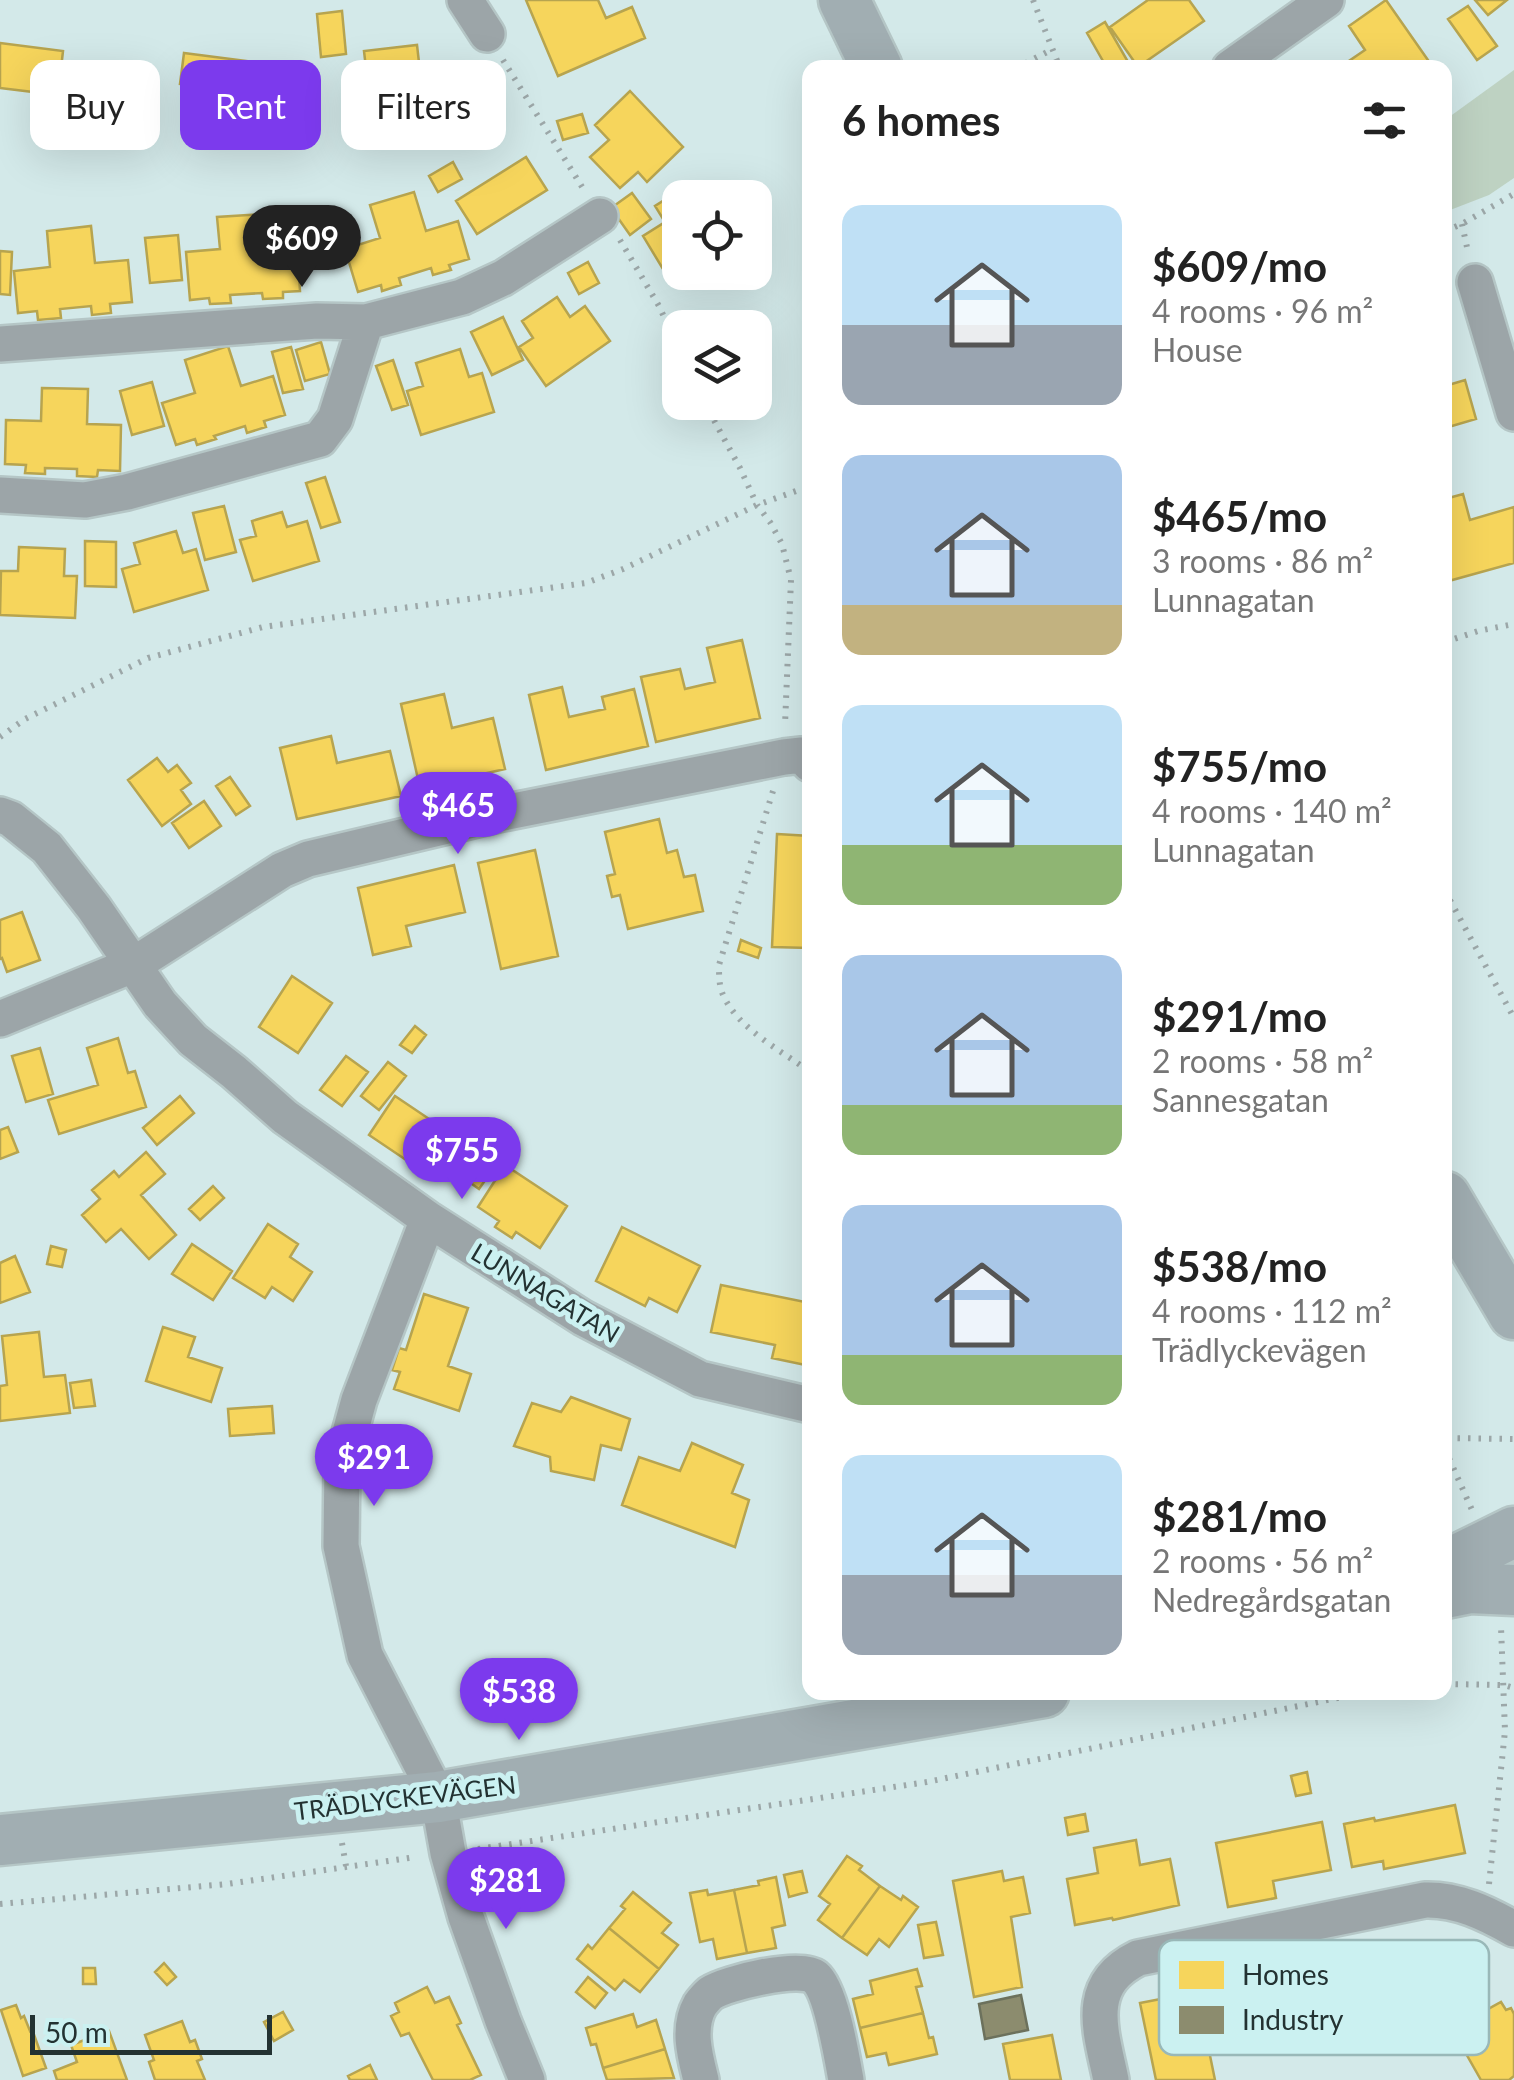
<!DOCTYPE html>
<html lang="en">
<head>
<meta charset="utf-8">
<style>
	:root { --surface:#fff; --page:#f6f6f6; --text:#222; --muted:#767676; --accent:#7c3aed }
	body { margin:0; font-family:Lato,sans-serif; background:var(--page); color:var(--text); height:100vh; display:flex; flex-direction:column; font-size:38px; white-space:nowrap }
	* { box-sizing:border-box; margin:0 }
	p { font-size:32px; color:var(--muted) }
	.icon { flex:none; width:55px; height:55px; fill:none; stroke:currentColor; stroke-width:2; stroke-linecap:round; stroke-linejoin:round }
	.map { position:relative; flex:1; overflow:hidden }
	.panel { position:absolute; left:802px; top:60px; width:650px; height:1640px; display:flex; flex-direction:column; background:var(--surface); border-radius:20px; box-shadow:0 10px 40px #0002 }
	.panel>* { flex:none }
	.top-card { position:absolute; left:30px; top:60px; width:622px; height:90px; display:flex; gap:20px }
	.fabs { position:absolute; left:662px; top:180px; display:grid; gap:20px }
	.fabs a { display:grid; place-items:center; width:110px; height:110px; border-radius:20px; background:var(--surface); box-shadow:0 10px 40px #0002; font-size:50px }
	.scale { position:absolute; left:30px; bottom:25px; width:242px; box-sizing:border-box; padding-left:10px; border:5px solid #233232; border-top:0; font-size:28px; line-height:35px; white-space:nowrap; color:#233232; -webkit-text-stroke:8px #cbf1f1; paint-order:stroke }
	.price { position:absolute; translate:-50% -85px; padding:0 22px; border-radius:35px; background:var(--accent); color:#fff; font-size:32px; line-height:65px; filter:drop-shadow(0 2px 5px #0008) }
	.price::after { content:''; position:absolute; left:50%; top:60px; width:30px; height:22px; margin-left:-15px; background:inherit; clip-path:polygon(0 0,100% 0,50% 100%) }
	.price.on { background:#222; color:#fff }
	ul { padding:0; list-style:none }
	li { display:flex; align-items:center; gap:30px; height:250px; padding:0 40px }
	li span { display:grid; place-items:center; flex:none; width:280px; height:200px; border-radius:20px; color:#555 }
	li>.icon { margin-inline-start:auto }
	span .icon { width:120px; height:120px; fill:#fffc; stroke-width:1 }
	li b { font-size:42px }
	h2 { display:flex; justify-content:space-between; align-items:center; height:120px; padding:0 40px; font-size:42px }
	.pill { padding:0 35px; border-radius:20px; background:var(--surface); box-shadow:0 10px 40px #0002; font-size:35px; line-height:90px }
	.pill.on { background:var(--accent); color:#fff }
	.map>svg:first-child { display:block }
	.green { fill:#bed2c2 }
	.homes { fill:#f6d55c; stroke:#b7a44f; stroke-width:2.5 }
	.industry { fill:#8c8c6e; stroke:#6c715c; stroke-width:2.5 }
	.lines { fill:none; stroke-linecap:round; stroke-linejoin:round }
	.street-casing { stroke:#b5c6c6; stroke-width:40 }
	.secondary-casing { stroke:#b5c6c6; stroke-width:55 }
	.path { stroke:#9ca7a8; stroke-width:6; stroke-dasharray:2.5 8; stroke-linecap:butt }
	.street { stroke:#9ca5a8; stroke-width:35 }
	.secondary { stroke:#a1aeb2; stroke-width:50 }
	.labels { text-anchor:middle; dominant-baseline:central; stroke-width:10; stroke-linejoin:round; paint-order:stroke }
	.street-label { font-size:25px; fill:#233232; stroke:#cbf1f1 }
	.key { fill:#cbf1f1; stroke:#99b8b8; stroke-width:2.5 }
	.key-label { font-size:28px; fill:#233232 }
</style>
</head>
<body>
<div class="map">
<svg width="1514" height="2080" viewBox="0 0 1514 2080">
	<rect width="100%" height="100%" fill="#d3e9e9"/>
	<path class="green" d="M1514,70V178L1489,195L1445,212V120Z"/>
	<path class="homes" d="M526,0H598L606,18L632,7L645,38L558,76Z
		M1148,0H1189L1204,21L1138,67L1110,27Z
		M1386,0L1430,63L1423,68H1353L1349,61L1365,50L1349,26Z
		M1475,0H1507L1488,15Z
		M1468,6L1497,46L1477,60L1448,19Z
		M342,11L346,54L321,57L317,14Z
		M1105,22L1131,67L1107,68L1087,33Z
		M0,43L63,51L58,95L0,88Z
		M417,45L426,123L373,129L364,51Z
		M184,53L300,68L296,101L272,97L269,121L228,116L231,91L180,84Z
		M67,64L101,70L94,107L61,101Z
		M630,91L683,147L647,182L638,172L620,188L590,157L609,140L595,125Z
		M582,114L588,133L563,140L557,121Z
		M526,157L547,190L477,234L456,201Z
		M453,162L462,179L438,192L429,176Z
		M693,182L702,198H680V265L666,274L643,236L665,222L655,206Z
		M414,192L426,231L458,221L469,259L449,265L451,270L433,275L431,268L399,278L401,285L382,291L381,285L358,292L345,249L380,238L370,205Z
		M632,193L651,219L630,235L611,208Z
		M262,214L265,246L297,244L300,291L283,292V298L263,299L262,293L230,295L231,303L210,304L209,298L190,300L186,252L220,249L217,217Z
		M339,221L343,265L307,268L303,225Z
		M91,226L95,263L128,260L132,302L110,304L111,313L92,315L91,306L60,309L61,318L38,320L37,311L18,313L14,271L50,267L47,231Z
		M178,235L182,280L150,283L145,238Z
		M0,251L12,252L10,295L0,294Z
		M588,262L599,283L579,294L568,273Z
		M557,297L570,317L585,306L610,341L546,386L519,347L533,338L522,321Z
		M503,317L523,360L492,375L471,332Z
		M321,342L330,374L305,381L296,350Z
		M228,346L241,386L273,376L285,415L264,421L266,427L247,433L245,426L214,436L216,439L197,445L195,439L176,445L162,403L195,393L185,360Z
		M291,347L303,389L283,393L272,352Z
		M460,349L469,377L482,373L494,412L421,435L407,391L423,386L416,363Z
		M393,360L408,405L392,410L376,366Z
		M1465,380L1476,419L1445,428V386Z
		M152,382L164,426L132,435L120,391Z
		M42,388L88,389L87,424L121,425L120,471L98,470L97,477L77,476V469L45,468V474L25,473L26,465L5,464L6,420L41,421Z
		M325,477L340,522L321,528L306,483Z
		M1463,494L1470,520L1514,507V563L1445,582V499Z
		M224,506L236,552L205,560L193,513Z
		M282,512L287,527L307,521L319,561L253,581L240,540L256,536L252,521Z
		M176,531L183,553L196,549L208,590L134,612L122,569L140,564L134,543Z
		M85,541L116,542V587L85,586Z
		M19,547L65,549L64,576H77L75,618L0,615L1,571H18Z
		M742,640L760,718L656,742L641,677L680,669L685,689L715,682L707,648Z
		M562,687L569,717L605,709L602,697L634,689L648,746L546,770L529,695Z
		M444,694L452,728L493,718L505,769L420,788L401,704Z
		M331,736L337,763L390,751L401,796L297,819L280,748Z
		M157,758L168,772L177,765L191,783L181,790L191,804L162,826L128,780Z
		M230,777L250,806L236,815L216,786Z
		M204,801L221,826L189,848L172,823Z
		M659,819L667,853L677,850L684,877L695,875L703,911L628,929L620,895L612,897L607,876L615,874L605,832Z
		M777,834L810,836V948L772,947Z
		M535,850L558,956L501,969L478,863Z
		M454,865L465,912L406,926L411,946L373,955L358,888Z
		M22,912L40,960L7,972L2,958L0,959V920Z
		M741,940L761,948L758,958L738,951Z
		M292,976L332,1003L298,1053L259,1027Z
		M415,1026L426,1035L412,1053L400,1045Z
		M118,1038L128,1073L135,1071L146,1107L59,1134L48,1100L98,1085L87,1048Z
		M40,1048L53,1094L26,1102L12,1056Z
		M346,1056L368,1072L342,1106L320,1090Z
		M388,1062L406,1076L379,1110L361,1096Z
		M180,1096L194,1113L157,1145L143,1128Z
		M395,1096L453,1135L427,1174L369,1135Z
		M8,1127L18,1152L0,1159V1130Z
		M492,1127L512,1142L479,1189L458,1174Z
		M146,1152L165,1174L141,1195L176,1235L149,1259L121,1229L106,1242L82,1215L100,1199L92,1190L114,1171L119,1177Z
		M505,1165L567,1206L540,1248L516,1232L512,1238L495,1227L499,1221L478,1207Z
		M213,1186L224,1198L200,1220L189,1209Z
		M268,1224L298,1244L290,1257L312,1272L293,1301L272,1287L265,1298L233,1278Z
		M622,1227L700,1266L677,1312L649,1298L645,1306L596,1281Z
		M192,1244L232,1271L213,1300L172,1274Z
		M51,1246L66,1250L62,1267L47,1264Z
		M15,1256L30,1292L0,1303V1263Z
		M721,1285L810,1303V1366L772,1358L775,1345L711,1332Z
		M424,1294L468,1308L448,1366L471,1374L459,1411L394,1389L400,1372L392,1370L399,1348L406,1350Z
		M163,1327L195,1337L188,1357L222,1368L211,1402L146,1381Z
		M39,1332L44,1377L65,1375L70,1413L0,1421V1386L7,1385L2,1336Z
		M91,1380L95,1406L74,1408L70,1383Z
		M571,1397L630,1419L621,1450L601,1445L594,1480L551,1471L550,1457L514,1446L532,1403L561,1412Z
		M272,1406L274,1433L230,1436L228,1409Z
		M692,1443L743,1465L732,1493L749,1500L735,1547L622,1505L639,1457L680,1471Z
		M1307,1772L1311,1793L1296,1796L1291,1776Z
		M1455,1805L1465,1853L1384,1869L1383,1861L1352,1867L1344,1824L1374,1818L1375,1821Z
		M1085,1814L1088,1831L1068,1835L1065,1818Z
		M1322,1822L1331,1870L1273,1881L1276,1898L1228,1907L1216,1843Z
		M1136,1840L1140,1865L1170,1859L1179,1905L1113,1920L1112,1918L1075,1925L1067,1879L1098,1873L1094,1848Z
		M847,1856L862,1866L859,1870L880,1886L842,1938L818,1920L830,1904L819,1896Z
		M802,1871L807,1892L789,1897L784,1875Z
		M1002,1871L1004,1881L1023,1877L1030,1913L1011,1917L1022,1987L974,1997L953,1881Z
		M776,1877L785,1925L772,1928L776,1948L747,1953L734,1890L759,1885L758,1881Z
		M880,1886L901,1900L903,1896L918,1907L889,1947L879,1939L867,1955L842,1938Z
		M707,1890L708,1895L734,1890L747,1953L717,1959L713,1939L700,1942L690,1893Z
		M633,1892L671,1923L662,1933L678,1945L659,1969L609,1928L625,1909L621,1906Z
		M936,1922L943,1955L924,1958L918,1925Z
		M609,1928L659,1969L640,1992L624,1980L615,1990L577,1959L588,1945L592,1949Z
		M164,1963L176,1977L167,1985L155,1972Z
		M83,1968H95L96,1984H83Z
		M917,1969L922,1986L916,1987L923,2013L860,2028L853,1999L873,1994L870,1981Z
		M588,1977L607,1993L595,2008L576,1992Z
		M427,1987L435,2003L449,1997L461,2023L457,2025L481,2075L470,2080H433L409,2033L401,2036L391,2016L399,2012L395,2003Z
		M1197,1992L1215,2080H1156L1140,2003Z
		M1501,2002L1506,2010L1511,2008L1514,2014V2076L1509,2080H1481L1452,2029Z
		M16,2005L21,2018L24,2016L30,2031L32,2029L46,2068L23,2076L1,2010Z
		M283,2012L293,2030L274,2041L264,2022Z
		M923,2013L929,2038L933,2037L937,2054L889,2065L886,2053L867,2057L860,2028Z
		M633,2014L637,2027L656,2020L665,2049L603,2068L596,2044L591,2045L586,2028Z
		M182,2021L190,2042L195,2040L202,2059L197,2061L205,2080H155L149,2062L154,2060L145,2035Z
		M109,2031L127,2080H57L54,2071L77,2062L71,2045Z
		M1052,2035L1061,2080H1010L1003,2044Z
		M665,2049L674,2078L607,2080L603,2068Z
		M370,2065L377,2080H350L348,2076Z"/>
	<path class="industry" d="M1021,1995L1028,2030L985,2039L979,2004Z"/>
	<g class="lines">
		<g class="street-casing">
			<path id="street" d="M465,0L487,34
				M1230,68L1326,0
				M1475,282L1514,413
				M0,344L317,321L366,322L462,297L503,278L600,216
				M0,495L85,500L127,492L320,439L335,419L366,322
				M0,815L11,819L47,848L94,908L160,1004L193,1040L234,1072L285,1117L428,1219L583,1318L700,1379L810,1405
				M0,1019L135,964L282,870L308,859L498,814L784,757L802,755L810,764
				M428,1219L359,1400L342,1462L341,1546L365,1655L438,1797L448,1853L466,1917L503,2021L527,2080
				M701,2080C695,2056 687,2028 700,2005C702,2002 708,1995 711,1993C726,1983 801,1965 815,1977C831,1990 842,2058 846,2080
				M1111,2080C1101,2031 1083,1985 1138,1958L1425,1900C1457,1899 1486,1913 1514,1929"/>
		</g>
		<g class="secondary-casing">
			<path id="secondary" d="M844,0L877,68
				M1445,1197L1514,1314
				M1445,1566L1514,1532
				M1445,1593L1470,1588L1514,1590
				M0,1840L438,1797L1044,1692"/>
		</g>
		<path class="path" d="M1033,0L1060,68
			M503,60L584,190
			M1016,68L1053,49
			M1462,224L1468,252
			M1445,231L1462,224L1514,194
			M620,240L659,306L680,351
			M704,402L740,468L757,505L770,522L782,544L791,580L785,725
			M1445,642L1478,631L1514,624
			M0,737L25,719L148,658L263,627L586,583L623,569L757,505L810,486
			M773,791L719,965C719,977 719,987 724,997C740,1030 782,1051 810,1072
			M1445,891L1514,1018
			M1445,1438L1448,1456L1472,1510
			M1447,1438L1514,1439
			M1445,1684L1504,1685L1514,1688
			M342,1843L346,1866
			M478,1849L927,1782L1367,1692
			M1489,1884L1505,1731L1501,1627
			M0,1904L227,1884L416,1857"/>
		<use href="#street" class="street"/>
		<use href="#secondary" class="secondary"/>
	</g>
	<g class="labels">
		<g class="street-label">
			<text transform="translate(546 1292) rotate(31)">LUNNAGATAN</text>
			<text transform="translate(405 1797) rotate(-7)">TRÄDLYCKEVÄGEN</text>
		</g>
	</g>
	<rect x="1159" y="1940" width="330" height="115" rx="15" class="key"/>
	<rect x="1179" y="1961" width="45" height="28" fill="#f6d55c"/>
	<rect x="1179" y="2006" width="45" height="28" fill="#8c8c6e"/>
	<g class="key-label">
		<text x="1242" y="1985">Homes</text>
		<text x="1242" y="2030">Industry</text>
	</g>
</svg>
<div class="fabs">
<a><svg class="icon" aria-label="locate" viewBox="0 0 24 24"><circle cx="12" cy="12" r="6"/><path d="M12 2v4M12 18v4M2 12h4M18 12h4"/></svg></a>
<a><svg class="icon" aria-label="layers" viewBox="0 0 24 24"><path d="M12 4l9 5-9 5-9-5zM3 14l9 5 9-5"/></svg></a>
</div>
<div class="scale">50 m</div>
<b class="price on" style="left:302px;top:290px">$609</b>
<b class="price" style="left:458px;top:857px">$465</b>
<b class="price" style="left:462px;top:1202px">$755</b>
<b class="price" style="left:374px;top:1509px">$291</b>
<b class="price" style="left:519px;top:1743px">$538</b>
<b class="price" style="left:506px;top:1932px">$281</b>
<div class="top-card">
<a class="pill">Buy</a>
<a class="pill on">Rent</a>
<a class="pill">Filters</a>
</div>
<section class="panel">
<h2>6 homes<svg class="icon" aria-label="filters" viewBox="0 0 24 24"><path d="M4 7h16M4 17h16"/><circle cx="9" cy="7" r="2"/><circle cx="15" cy="17" r="2"/></svg></h2>
<ul>
<li><span style="background:linear-gradient(#bfe0f5 60%,#9aa5b1 0)"><svg class="icon" aria-label="home" viewBox="0 0 24 24"><path d="M3 11l9-7 9 7M6 9v11h12V9"/></svg></span><div><b>$609/mo</b><p>4 rooms · 96 m²</p><p>House</p></div></li>
<li><span style="background:linear-gradient(#a9c7e8 75%,#c2b280 0)"><svg class="icon" aria-label="home" viewBox="0 0 24 24"><path d="M3 11l9-7 9 7M6 9v11h12V9"/></svg></span><div><b>$465/mo</b><p>3 rooms · 86 m²</p><p>Lunnagatan</p></div></li>
<li><span style="background:linear-gradient(#bfe0f5 70%,#8fb573 0)"><svg class="icon" aria-label="home" viewBox="0 0 24 24"><path d="M3 11l9-7 9 7M6 9v11h12V9"/></svg></span><div><b>$755/mo</b><p>4 rooms · 140 m²</p><p>Lunnagatan</p></div></li>
<li><span style="background:linear-gradient(#a9c7e8 75%,#8fb573 0)"><svg class="icon" aria-label="home" viewBox="0 0 24 24"><path d="M3 11l9-7 9 7M6 9v11h12V9"/></svg></span><div><b>$291/mo</b><p>2 rooms · 58 m²</p><p>Sannesgatan</p></div></li>
<li><span style="background:linear-gradient(#a9c7e8 75%,#8fb573 0)"><svg class="icon" aria-label="home" viewBox="0 0 24 24"><path d="M3 11l9-7 9 7M6 9v11h12V9"/></svg></span><div><b>$538/mo</b><p>4 rooms · 112 m²</p><p>Trädlyckevägen</p></div></li>
<li><span style="background:linear-gradient(#bfe0f5 60%,#9aa5b1 0)"><svg class="icon" aria-label="home" viewBox="0 0 24 24"><path d="M3 11l9-7 9 7M6 9v11h12V9"/></svg></span><div><b>$281/mo</b><p>2 rooms · 56 m²</p><p>Nedregårdsgatan</p></div></li>
</ul>
</section>
</div>
</body>
</html>
